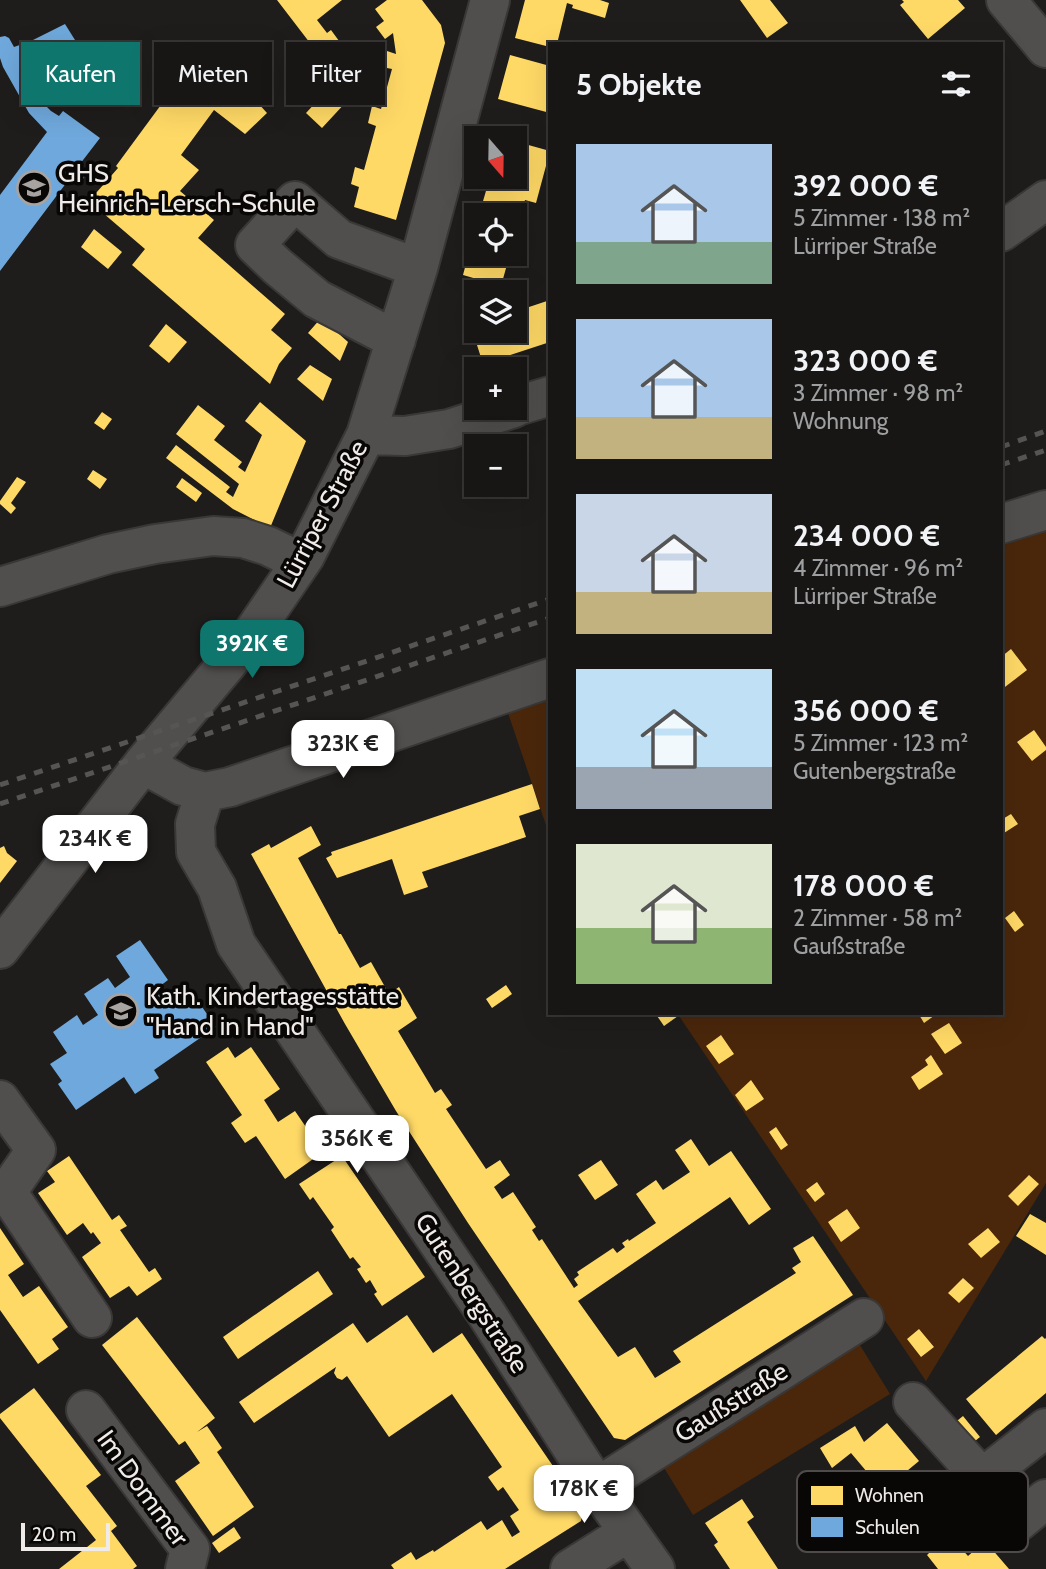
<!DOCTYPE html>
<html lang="de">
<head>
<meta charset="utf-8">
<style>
	:root { --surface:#171614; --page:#201f1d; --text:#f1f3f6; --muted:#9e9fa0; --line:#363534; --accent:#0f766e }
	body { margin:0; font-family:Cabin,sans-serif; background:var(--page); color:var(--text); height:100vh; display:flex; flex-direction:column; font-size:26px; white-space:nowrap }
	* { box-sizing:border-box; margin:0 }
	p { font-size:23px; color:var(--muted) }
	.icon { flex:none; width:38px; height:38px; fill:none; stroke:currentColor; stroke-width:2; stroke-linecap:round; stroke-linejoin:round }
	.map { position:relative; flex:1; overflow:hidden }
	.sheet { position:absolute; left:548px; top:42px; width:455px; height:973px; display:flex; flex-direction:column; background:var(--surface); border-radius:0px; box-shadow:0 7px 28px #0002,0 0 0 2px var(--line) }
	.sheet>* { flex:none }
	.top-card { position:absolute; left:21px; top:42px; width:422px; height:63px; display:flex; gap:14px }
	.needle { width:46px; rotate:160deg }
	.fabs { position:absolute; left:464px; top:126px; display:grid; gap:14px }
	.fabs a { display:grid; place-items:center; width:63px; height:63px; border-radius:0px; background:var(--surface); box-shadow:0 7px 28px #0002,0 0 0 2px var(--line); font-size:35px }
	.scale { position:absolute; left:21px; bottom:18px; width:89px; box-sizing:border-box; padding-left:7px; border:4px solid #efebe9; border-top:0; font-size:19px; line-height:24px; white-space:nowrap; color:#efebe9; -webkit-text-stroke:5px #090706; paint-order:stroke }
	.price { position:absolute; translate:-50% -60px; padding:0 16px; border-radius:14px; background:#fff; color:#222; font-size:23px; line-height:46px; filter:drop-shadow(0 2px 4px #0008) }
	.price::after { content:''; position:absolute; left:50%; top:42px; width:21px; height:16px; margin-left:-10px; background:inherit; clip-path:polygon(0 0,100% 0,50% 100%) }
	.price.on { background:var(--accent); color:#fff }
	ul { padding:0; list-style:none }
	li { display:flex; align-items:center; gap:21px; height:175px; padding:0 28px }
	li span { display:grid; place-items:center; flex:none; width:196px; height:140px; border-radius:0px; color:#555 }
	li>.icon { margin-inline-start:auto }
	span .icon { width:84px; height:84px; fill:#fffc; stroke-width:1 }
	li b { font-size:30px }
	h2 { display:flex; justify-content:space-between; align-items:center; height:84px; padding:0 28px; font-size:30px }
	.pill { padding:0 24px; border-radius:0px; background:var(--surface); box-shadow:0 7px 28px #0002,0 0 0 2px var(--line); font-size:24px; line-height:63px }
	.pill.on { background:var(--accent); color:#fff }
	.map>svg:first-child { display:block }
	.green { fill:#4a270b }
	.homes { fill:#ffd966 }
	.schools { fill:#6fa8dc }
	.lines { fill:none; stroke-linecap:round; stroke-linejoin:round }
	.minor-casing { stroke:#3a3837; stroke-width:42 }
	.minor { stroke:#514f4e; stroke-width:38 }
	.rail { stroke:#565554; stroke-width:5; stroke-dasharray:9 9; stroke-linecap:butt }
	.labels { text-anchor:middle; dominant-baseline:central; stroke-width:7; stroke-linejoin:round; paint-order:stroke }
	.poi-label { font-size:26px; fill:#efebe9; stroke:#090706; text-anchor:start }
	.street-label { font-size:26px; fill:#efebe9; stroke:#090706 }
	.key { fill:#090706; stroke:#4e4b4a; stroke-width:2 }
	.key-label { font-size:19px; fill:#efebe9 }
</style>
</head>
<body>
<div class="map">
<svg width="1046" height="1569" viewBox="0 0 1046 1569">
	<rect width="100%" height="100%" fill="#1f1d1b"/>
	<path class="green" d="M1046,531V1183L926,1381L677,1013H1001V546Z
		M549,693V834L506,707Z
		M855,1337L890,1394L693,1515L658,1458Z"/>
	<path class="homes" d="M277,0H342L317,20L327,33L331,30L342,45L323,60Z
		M387,0H422L441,25L445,43L396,220L354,207L359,187L351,184L355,167L364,170L376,126L368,123L372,106L381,109L392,69L382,67L387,51L396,54L393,33L385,39L376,27L384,21L375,9Z
		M525,0H600L609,3L605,18L572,8L573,5L567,3L557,44H550V47L515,38Z
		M740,0H770L788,23L767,38Z
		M902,0H958L965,8L928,39L900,5L904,2Z
		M205,45L267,113L245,134L214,110L181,155L199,170L180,191L214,220L198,238L285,314L271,330L292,348L279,364L270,384L132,265L145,249L89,201L118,168L116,166Z
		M510,55L550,66V113L498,99Z
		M331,86L347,101L322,128L306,113Z
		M514,141L550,151L536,203L525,200L515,234L514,215H479L490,177H514Z
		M94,229L122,252L108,269L81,247Z
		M475,230L476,254H510L501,286L463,275Z
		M550,300V342L483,364L471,326L476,325V331H514V312Z
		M321,318L348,342L340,361L308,333Z
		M166,324L187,342L169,363L149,346Z
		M310,365L332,379L323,401L297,379Z
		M260,402L306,441L270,528L233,509L166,458L176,445L230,487L226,492L233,497L239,484L176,434L198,405L225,426L214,440L242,462L238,467L245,472L262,435L245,421Z
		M102,412L112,419L104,430L94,423Z
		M93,470L107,479L100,489L87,479Z
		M17,477L26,482L11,503L16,508L11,514L0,504V501Z
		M182,478L202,493L196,502L176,487Z
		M1011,649L1027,670L1001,690V657Z
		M1034,730L1046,747V750L1032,761L1017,742Z
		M532,784L540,809L519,816L526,837L422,872L428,887L404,895L392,859L337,878L326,858L332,855L331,852Z
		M1011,814L1018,824L1004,833L1001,829V820Z
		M311,826L321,845L298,858L339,934H341L360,968L371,962L389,994L399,987L417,1018L398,1031L435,1093L441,1089L452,1105L446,1109L486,1169L500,1160L510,1175L494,1187L502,1199L513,1192L536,1227L532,1230L539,1241L542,1239L574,1288L578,1285L574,1279L579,1275L577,1272L613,1248L617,1253L625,1247L622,1243L628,1239L629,1241L656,1223L636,1194L656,1180L663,1190L690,1172L675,1150L691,1139L709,1166L731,1151L771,1209L749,1225L730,1197L578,1301L618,1357L635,1347L655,1378L681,1362L673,1351L796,1273L792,1268L801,1262L793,1248L813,1236L853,1295L625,1440L614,1438L468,1223L396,1111L345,1024L251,854L269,844L271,848Z
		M4,846L7,853L17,861L0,883V848Z
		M1014,911L1024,925L1015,932L1005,918Z
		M506,985L512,994L492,1008L486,999Z
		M655,1013H676L678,1016L664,1026Z
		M918,1013H938L924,1023Z
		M949,1023L962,1043L945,1054L931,1034Z
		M721,1035L734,1054L719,1064L706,1046Z
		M228,1047L235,1058L251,1047L280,1089L264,1100L278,1122L295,1111L323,1152L285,1179L256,1136L245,1143L231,1123L242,1115L206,1062Z
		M931,1055L943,1074L919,1090L911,1077L928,1065L925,1060Z
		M751,1080L764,1099L746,1111L735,1095Z
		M776,1127L788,1145L781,1150L769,1132Z
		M69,1156L112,1220L119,1215L127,1226L120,1230L149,1272L155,1268L162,1279L137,1296L129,1286L110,1298L82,1257L101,1243L93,1232L91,1234L83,1223L67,1235L38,1193L55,1182L47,1171Z
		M342,1156L425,1277L382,1306L374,1294L377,1292L370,1280L366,1283L357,1269L361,1267L353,1257L350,1259L331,1230L334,1227L313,1197L310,1200L299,1184Z
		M601,1160L618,1185L595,1200L578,1175Z
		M1029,1175L1039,1184L1018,1206L1008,1196Z
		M817,1182L825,1194L815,1202L806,1190Z
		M847,1209L860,1228L841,1242L828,1222Z
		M1030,1214L1046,1223V1255L1016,1236Z
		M0,1228L24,1264L8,1275L23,1297L39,1286L68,1327L52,1339L59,1349L38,1364L0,1310Z
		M988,1228L1000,1242L981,1258L968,1244Z
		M318,1271L333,1294L238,1359L223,1337Z
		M963,1278L974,1288L959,1303L948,1293Z
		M407,1315L433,1353L462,1333L583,1510L581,1521L505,1569H394L391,1565L411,1552L416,1560L433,1550L434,1552L481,1521L487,1530L502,1520L512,1537L520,1532L510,1516L519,1510L503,1487L498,1491L488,1477L502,1467L452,1394L389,1437L347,1376L342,1380L337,1378L334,1373L336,1367L254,1423L239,1402L353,1323L367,1343Z
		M137,1317L215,1418L197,1432L207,1426L222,1448L217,1452L254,1507L213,1536L175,1481L200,1463L185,1441L179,1445L102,1345Z
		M919,1329L934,1347L921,1357L907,1339Z
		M1042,1336L1045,1339L1046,1338V1393L996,1435L966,1399Z
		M34,1388L101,1475L86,1486L117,1526L111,1531L137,1566L133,1569H59L96,1540L0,1418V1414Z
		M963,1416L980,1437L970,1445L952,1425Z
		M887,1423L919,1461L890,1485L899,1495L910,1487L918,1496L937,1481L969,1520L951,1535L959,1546L968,1556L985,1541L1009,1569H938L927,1555L933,1549L901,1511L885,1524L877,1515L878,1512L870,1502L883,1491L851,1453L832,1468L820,1448L855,1426L864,1442Z
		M742,1499L754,1517L747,1522L778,1569H730L714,1545L718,1542L705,1523Z
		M234,1527L241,1538L219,1553L212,1543Z"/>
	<path class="schools" d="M65,24L85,56L33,89L41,101L51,111L59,116L63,111L100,138L80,164L85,171L84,178L77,184H71L67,182L0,271V195L47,132L29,113L3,67L0,58V37L5,36L9,38L14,47L31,41Z
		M140,940L168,980L156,989L168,1007L191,991L216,1027L154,1070L159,1078L135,1094L124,1077L76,1110L58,1084L62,1081L50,1064L67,1053L53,1032L77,1015L83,1025L98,1015L84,994L108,978L115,988L130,977L116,956Z"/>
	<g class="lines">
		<g class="minor-casing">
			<path id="minor" d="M1006,0L1046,48
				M1001,232L1046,200
				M396,340L317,299L277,266L255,245L295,201L339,239L418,268
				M514,407L550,396
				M366,435L405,436L449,429L514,408
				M1001,524L1046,510
				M0,587L108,554L155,544L213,536L243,538L268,546L301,562
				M143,764L183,786L205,792L230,787L550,678
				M205,792L195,824L196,852L217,888L236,944L486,1313L597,1487L655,1569
				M0,949L143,764L252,634L305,556L366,435L418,268L490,0
				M0,1100L36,1150L7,1192L92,1318
				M913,1402L982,1478L1018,1522L1046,1499
				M86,1410L190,1549L185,1569
				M982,1478L1046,1428
				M597,1487L864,1318
				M570,1569L629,1532"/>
		</g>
		<use href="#minor" class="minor"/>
		<path class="rail" d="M1001,447L1046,431
			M1001,465L1046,450
			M0,785L550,599
			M0,804L550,618"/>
	</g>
	<defs>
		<g id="school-ring" transform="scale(1.75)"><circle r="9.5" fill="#090706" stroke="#a6a3a1" stroke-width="1.5"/><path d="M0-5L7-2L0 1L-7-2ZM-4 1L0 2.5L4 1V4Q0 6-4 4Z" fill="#a6a3a1"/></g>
	</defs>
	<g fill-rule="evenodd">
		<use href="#school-ring" x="34" y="188"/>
		<use href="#school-ring" x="121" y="1011"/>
	</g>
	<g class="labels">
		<g class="poi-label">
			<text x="58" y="173">GHS<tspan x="58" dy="30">Heinrich-Lersch-Schule</tspan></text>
			<text x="146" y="996">Kath. Kindertagesstätte<tspan x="146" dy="30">"Hand in Hand"</tspan></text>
		</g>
		<g class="street-label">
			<text transform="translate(322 514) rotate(-62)">Lürriper Straße</text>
			<text transform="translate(472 1293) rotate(57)">Gutenbergstraße</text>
			<text transform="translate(731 1402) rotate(-32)">Gaußstraße</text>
			<text transform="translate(143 1488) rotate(54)">Im Dommer</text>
		</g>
	</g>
	<rect x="797" y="1471" width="231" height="81" rx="10" class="key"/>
	<rect x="811" y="1486" width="32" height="19" fill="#ffd966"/>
	<rect x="811" y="1517" width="32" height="20" fill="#6fa8dc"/>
	<g class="key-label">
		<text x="855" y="1502">Wohnen</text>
		<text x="855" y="1534">Schulen</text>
	</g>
</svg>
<div class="fabs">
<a><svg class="needle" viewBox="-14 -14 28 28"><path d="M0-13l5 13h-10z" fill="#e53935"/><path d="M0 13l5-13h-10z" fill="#9e9fa0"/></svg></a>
<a><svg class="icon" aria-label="locate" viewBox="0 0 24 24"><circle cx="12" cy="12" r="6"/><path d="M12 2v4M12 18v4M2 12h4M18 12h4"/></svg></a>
<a><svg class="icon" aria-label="layers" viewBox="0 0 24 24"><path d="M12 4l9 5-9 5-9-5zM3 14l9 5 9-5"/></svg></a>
<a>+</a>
<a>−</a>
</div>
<div class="scale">20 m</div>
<b class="price on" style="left:252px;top:680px">392K €</b>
<b class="price" style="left:343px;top:780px">323K €</b>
<b class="price" style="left:95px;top:875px">234K €</b>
<b class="price" style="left:357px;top:1175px">356K €</b>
<b class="price" style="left:584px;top:1525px">178K €</b>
<div class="top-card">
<a class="pill on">Kaufen</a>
<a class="pill">Mieten</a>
<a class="pill">Filter</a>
</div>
<section class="sheet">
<h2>5 Objekte<svg class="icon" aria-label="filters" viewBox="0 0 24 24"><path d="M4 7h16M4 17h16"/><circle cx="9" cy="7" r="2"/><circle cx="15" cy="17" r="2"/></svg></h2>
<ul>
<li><span style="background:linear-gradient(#a9c7e8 70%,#7fa58c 0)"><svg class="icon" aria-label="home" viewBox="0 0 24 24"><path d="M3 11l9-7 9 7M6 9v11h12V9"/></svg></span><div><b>392 000 €</b><p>5 Zimmer · 138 m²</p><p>Lürriper Straße</p></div></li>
<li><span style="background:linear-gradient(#a9c7e8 70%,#c2b280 0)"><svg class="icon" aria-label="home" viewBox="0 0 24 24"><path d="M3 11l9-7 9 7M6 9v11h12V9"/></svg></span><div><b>323 000 €</b><p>3 Zimmer · 98 m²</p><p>Wohnung</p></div></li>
<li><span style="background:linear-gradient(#c9d6e8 70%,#c2b280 0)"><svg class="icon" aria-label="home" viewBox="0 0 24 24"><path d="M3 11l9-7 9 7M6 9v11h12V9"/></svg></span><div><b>234 000 €</b><p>4 Zimmer · 96 m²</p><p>Lürriper Straße</p></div></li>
<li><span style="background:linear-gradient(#bfe0f5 70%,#9aa5b1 0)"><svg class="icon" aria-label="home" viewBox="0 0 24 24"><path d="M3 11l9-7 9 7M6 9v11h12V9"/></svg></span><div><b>356 000 €</b><p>5 Zimmer · 123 m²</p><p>Gutenbergstraße</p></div></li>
<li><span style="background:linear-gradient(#dfe7d0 60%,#8fb573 0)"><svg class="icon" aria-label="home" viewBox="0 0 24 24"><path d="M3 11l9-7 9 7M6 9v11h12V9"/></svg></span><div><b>178 000 €</b><p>2 Zimmer · 58 m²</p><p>Gaußstraße</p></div></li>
</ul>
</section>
</div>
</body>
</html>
